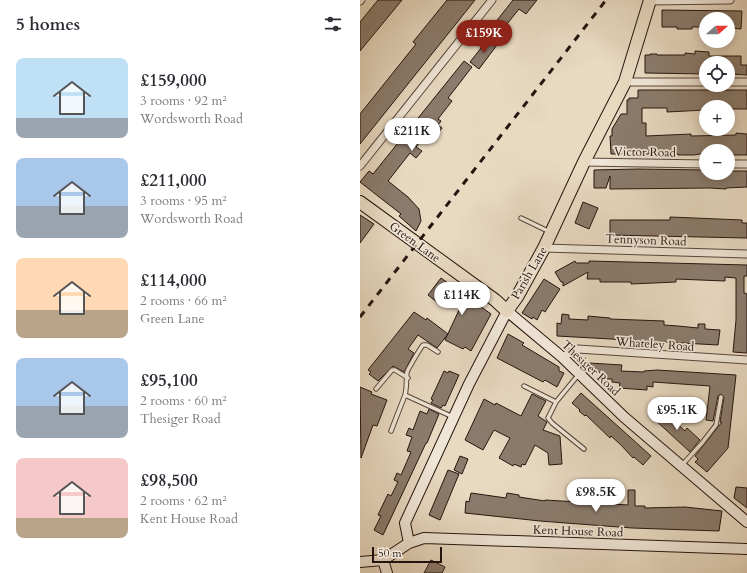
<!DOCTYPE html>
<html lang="en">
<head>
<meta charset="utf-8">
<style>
	:root { --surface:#fff; --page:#f7f7f7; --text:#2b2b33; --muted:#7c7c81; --accent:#8f2418 }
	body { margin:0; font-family:Cardo,serif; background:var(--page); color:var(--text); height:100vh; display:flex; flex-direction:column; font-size:15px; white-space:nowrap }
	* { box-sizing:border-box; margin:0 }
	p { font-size:13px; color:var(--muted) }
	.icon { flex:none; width:22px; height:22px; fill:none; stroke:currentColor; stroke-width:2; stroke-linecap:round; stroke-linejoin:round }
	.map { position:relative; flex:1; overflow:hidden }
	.drawer { display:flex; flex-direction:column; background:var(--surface); width:360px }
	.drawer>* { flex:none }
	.needle { width:26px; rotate:70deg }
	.fabs { position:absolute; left:339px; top:12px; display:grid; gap:8px }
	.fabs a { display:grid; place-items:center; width:36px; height:36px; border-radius:50%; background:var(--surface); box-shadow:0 2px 10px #0003; font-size:20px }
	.scale { position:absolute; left:12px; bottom:10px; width:70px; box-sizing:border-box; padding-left:4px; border:2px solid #26150f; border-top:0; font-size:11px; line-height:14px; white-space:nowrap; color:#26150f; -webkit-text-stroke:3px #f0e6d7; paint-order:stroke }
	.price { position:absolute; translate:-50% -34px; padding:0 9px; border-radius:14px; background:#fff; color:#222; font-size:13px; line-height:26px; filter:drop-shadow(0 1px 2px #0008) }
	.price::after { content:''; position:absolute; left:50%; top:24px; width:12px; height:9px; margin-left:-6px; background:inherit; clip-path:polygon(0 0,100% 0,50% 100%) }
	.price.on { background:var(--accent); color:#fff }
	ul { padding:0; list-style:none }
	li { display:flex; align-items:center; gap:12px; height:100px; padding:0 16px }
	li span { display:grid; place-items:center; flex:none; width:112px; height:80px; border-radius:8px; color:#555 }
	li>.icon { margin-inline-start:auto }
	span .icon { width:48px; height:48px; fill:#fffc; stroke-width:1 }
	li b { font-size:17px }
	h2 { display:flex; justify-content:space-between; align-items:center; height:48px; padding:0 16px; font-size:17px }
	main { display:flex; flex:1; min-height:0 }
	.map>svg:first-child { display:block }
	.building { fill:#8b7b6c; stroke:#26150f }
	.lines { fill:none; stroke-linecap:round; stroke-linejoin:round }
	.lane-casing { stroke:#56463c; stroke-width:5.5 }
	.street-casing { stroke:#56463c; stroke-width:9 }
	.secondary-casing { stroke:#26150f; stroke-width:12 }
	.primary-casing { stroke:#26150f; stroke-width:14 }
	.lane { stroke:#f0e6d7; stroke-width:3.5 }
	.street { stroke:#f0e6d7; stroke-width:7 }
	.secondary { stroke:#f0e6d7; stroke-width:10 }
	.primary { stroke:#e8d9c1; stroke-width:12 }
	.rail { stroke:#26150f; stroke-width:3; stroke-dasharray:7 7; stroke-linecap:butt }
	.labels { text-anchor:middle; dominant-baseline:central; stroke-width:3.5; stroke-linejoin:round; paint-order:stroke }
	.street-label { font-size:12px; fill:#26150f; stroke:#f0e6d7 }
</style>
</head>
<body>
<main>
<section class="drawer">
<h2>5 homes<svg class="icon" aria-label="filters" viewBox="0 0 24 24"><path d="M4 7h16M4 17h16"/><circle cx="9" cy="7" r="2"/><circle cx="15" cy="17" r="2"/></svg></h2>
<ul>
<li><span style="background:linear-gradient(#bfe0f5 75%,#9aa5b1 0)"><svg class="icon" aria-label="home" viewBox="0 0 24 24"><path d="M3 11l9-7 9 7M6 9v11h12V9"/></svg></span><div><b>£159,000</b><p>3 rooms · 92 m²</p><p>Wordsworth Road</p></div></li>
<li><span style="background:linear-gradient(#a9c7e8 60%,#9aa5b1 0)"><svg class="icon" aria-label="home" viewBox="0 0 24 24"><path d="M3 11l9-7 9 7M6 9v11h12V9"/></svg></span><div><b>£211,000</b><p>3 rooms · 95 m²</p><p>Wordsworth Road</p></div></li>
<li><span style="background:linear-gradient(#ffd9b3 65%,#b9a48a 0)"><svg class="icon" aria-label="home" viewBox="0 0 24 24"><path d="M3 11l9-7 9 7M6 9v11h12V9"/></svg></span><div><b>£114,000</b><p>2 rooms · 66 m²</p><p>Green Lane</p></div></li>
<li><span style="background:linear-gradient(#a9c7e8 60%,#9aa5b1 0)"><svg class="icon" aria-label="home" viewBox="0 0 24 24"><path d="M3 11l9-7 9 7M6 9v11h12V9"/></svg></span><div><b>£95,100</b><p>2 rooms · 60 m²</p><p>Thesiger Road</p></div></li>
<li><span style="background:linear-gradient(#f6c9c9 75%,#b9a48a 0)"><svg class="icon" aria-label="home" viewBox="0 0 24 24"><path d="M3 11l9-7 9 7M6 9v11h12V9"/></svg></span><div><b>£98,500</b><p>2 rooms · 62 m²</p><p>Kent House Road</p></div></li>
</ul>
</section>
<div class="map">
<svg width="387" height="573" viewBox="0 0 387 573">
	<rect width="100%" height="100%" fill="#e8d9c1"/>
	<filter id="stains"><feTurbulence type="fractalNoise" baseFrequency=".005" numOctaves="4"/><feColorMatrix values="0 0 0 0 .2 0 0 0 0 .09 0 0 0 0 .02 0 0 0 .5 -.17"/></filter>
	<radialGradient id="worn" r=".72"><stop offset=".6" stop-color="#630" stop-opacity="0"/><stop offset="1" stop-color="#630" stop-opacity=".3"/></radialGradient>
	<path class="building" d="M18,0H42L0,51V22Z
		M87,0H115L0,144V114L56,44L53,42Z
		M153,0H177L166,14L159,9L135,39L127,33Z
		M302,10L382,11L381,29L369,28V19H346V27H332V29H317V27H302Z
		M129,38L137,45L119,69L110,62Z
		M335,51L349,52V56H381V65H387V75L371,74V63H346V74L285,73V55H290V54H297V55H325V53L335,54Z
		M104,61L112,67L88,98L92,101L78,119L81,121L78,125L82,128L75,137L68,132L56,147L62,151L56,158L50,153L28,181L48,197L59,209L61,221L56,231L39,216L41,214L0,182L9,171L13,174Z
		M278,90H387V109H369V107H346V110L307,112V108H282V123H286V136L331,134V136L376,135V133L387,134V155H370V151H346V153L334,155H318V154H251L250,136H252V129L261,114H267V100H269V98H278Z
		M278,169L346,170V173H370V171H387V187L366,188V189L350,188L250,189V176L246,188H234V170Z
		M223,202L238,208L229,229L215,223Z
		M0,215L14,224L0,243Z
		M310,217L382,220V223H387V238L250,235V220H310Z
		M215,261L216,263H229V261L387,265V276H384V293L387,294V353L373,352L376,320V278L365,277V281L316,279V282L271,284V282H240V279H227L228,272L203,286V282H201L195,272Z
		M81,278L131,314L111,351L105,347L103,349L85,340L100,308L87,299L84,303L80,300L78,303L68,295Z
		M184,279L200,289L185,312L182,310L177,320L173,317L172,319L162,313Z
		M54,312L66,320L67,318L88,334L77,348L58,335L48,349L54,353L44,372L33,366L18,381L9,374L11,372L8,370Z
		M202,314L209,315V319L228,320V316L250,318V319L304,321V325L318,326L338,328V324H345V329L360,330L358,345L197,336V323L201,324Z
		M148,334L164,343L162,345L199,367V371L204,373L197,387L185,380L183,382L137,358Z
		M229,363L262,365L261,371L284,372V371L297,370L376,375L368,448L347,472L335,462L338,459L335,456L362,422H360L364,397L361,394L358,396L353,421L346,420L350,386L293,382V387L287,386V390L259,388L260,383L252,382V379H247Z
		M84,371L88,373L89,371L99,375L85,406L83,405L81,408L71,403L73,400L71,399Z
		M0,387L12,392L11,394L27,400L17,426L13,425L1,458Z
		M221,393L291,456L283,465L274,457L273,458L260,444L251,436L250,438L226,415L225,416L219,411L220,410L212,403Z
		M172,394L186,401L178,416L187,422L183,430L200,436L202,464L189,465L188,453L175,445L165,465L162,464L161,467L154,464L153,466L139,458L150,438L134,430L123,450L105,440L124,399L135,405L136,403L161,416Z
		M69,409L79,414L67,443H66L23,535L14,530L21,516L18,515L28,494L31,496L38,482L34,480L37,473L41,475L51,452L47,451L52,437L46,435L49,428L53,430L60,411L67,414Z
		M301,410L307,415L309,412L315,418L313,420L325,431L327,428L340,440L330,452L293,418Z
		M100,456L108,459L102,474L94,470Z
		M88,470L99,474L80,520L69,515Z
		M376,487L387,488V508L374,498Z
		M268,490H275V506H285V508L325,507L362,511L359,531L272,528L180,521L105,513L106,501L109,502L111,493L146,498L147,493L159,495V497L185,501V500L268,505Z
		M71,560L85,567L82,573H64Z"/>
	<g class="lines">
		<g class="lane-casing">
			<path id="lane" d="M161,218L190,232
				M78,352L67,345H63C61,347 48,369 47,372C46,380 47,387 45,395L93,417
				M219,374L196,402L188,418L192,423L224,449
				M164,386L196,402
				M16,389L32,370H35L48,378
				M31,431L45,395
				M322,465L342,443L356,425L361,397"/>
		</g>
		<g class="street-casing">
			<path id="street" d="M0,1L1,0
				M289,1L370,0
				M265,82H346
				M368,82H387
				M224,162L346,164
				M368,164H387
				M0,166L132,0
				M184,248L387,254
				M202,357L218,349L387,360"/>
		</g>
		<g class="secondary-casing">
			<path id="secondary" d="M49,543L45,523L109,384L147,311L202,357L264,417L387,522
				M0,562L23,560
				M27,573L23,560L49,543L64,538L387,549"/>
		</g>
		<g class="primary-casing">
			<path id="primary" d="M0,202L135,300L147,311L157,297L184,248L224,162L265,82L290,0"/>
		</g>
		<use href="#lane" class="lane"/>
		<use href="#street" class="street"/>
		<use href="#secondary" class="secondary"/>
		<use href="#primary" class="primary"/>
		<path class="rail" d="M0,317L246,0"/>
	</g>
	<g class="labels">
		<g class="street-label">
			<text transform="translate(285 152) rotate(1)">Victor Road</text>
			<text transform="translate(286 240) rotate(2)">Tennyson Road</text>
			<text transform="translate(55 242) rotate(36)">Green Lane</text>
			<text transform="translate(169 273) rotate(-60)">Parish Lane</text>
			<text transform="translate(295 344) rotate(4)">Whateley Road</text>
			<text transform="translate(231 368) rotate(43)">Thesiger Road</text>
			<text transform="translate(218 531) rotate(2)">Kent House Road</text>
		</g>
	</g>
	<rect width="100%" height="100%" filter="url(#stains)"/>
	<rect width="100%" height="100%" fill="url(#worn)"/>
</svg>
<div class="fabs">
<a><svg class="needle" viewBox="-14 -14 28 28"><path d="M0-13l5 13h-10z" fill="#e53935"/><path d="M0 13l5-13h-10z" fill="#7c7c81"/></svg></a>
<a><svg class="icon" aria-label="locate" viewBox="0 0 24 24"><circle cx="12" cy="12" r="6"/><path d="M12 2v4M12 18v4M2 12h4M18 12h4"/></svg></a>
<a>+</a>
<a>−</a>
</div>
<div class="scale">50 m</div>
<b class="price on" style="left:124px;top:54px">£159K</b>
<b class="price" style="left:52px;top:152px">£211K</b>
<b class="price" style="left:102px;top:316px">£114K</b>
<b class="price" style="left:317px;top:431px">£95.1K</b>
<b class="price" style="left:236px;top:513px">£98.5K</b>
</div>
</main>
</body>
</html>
